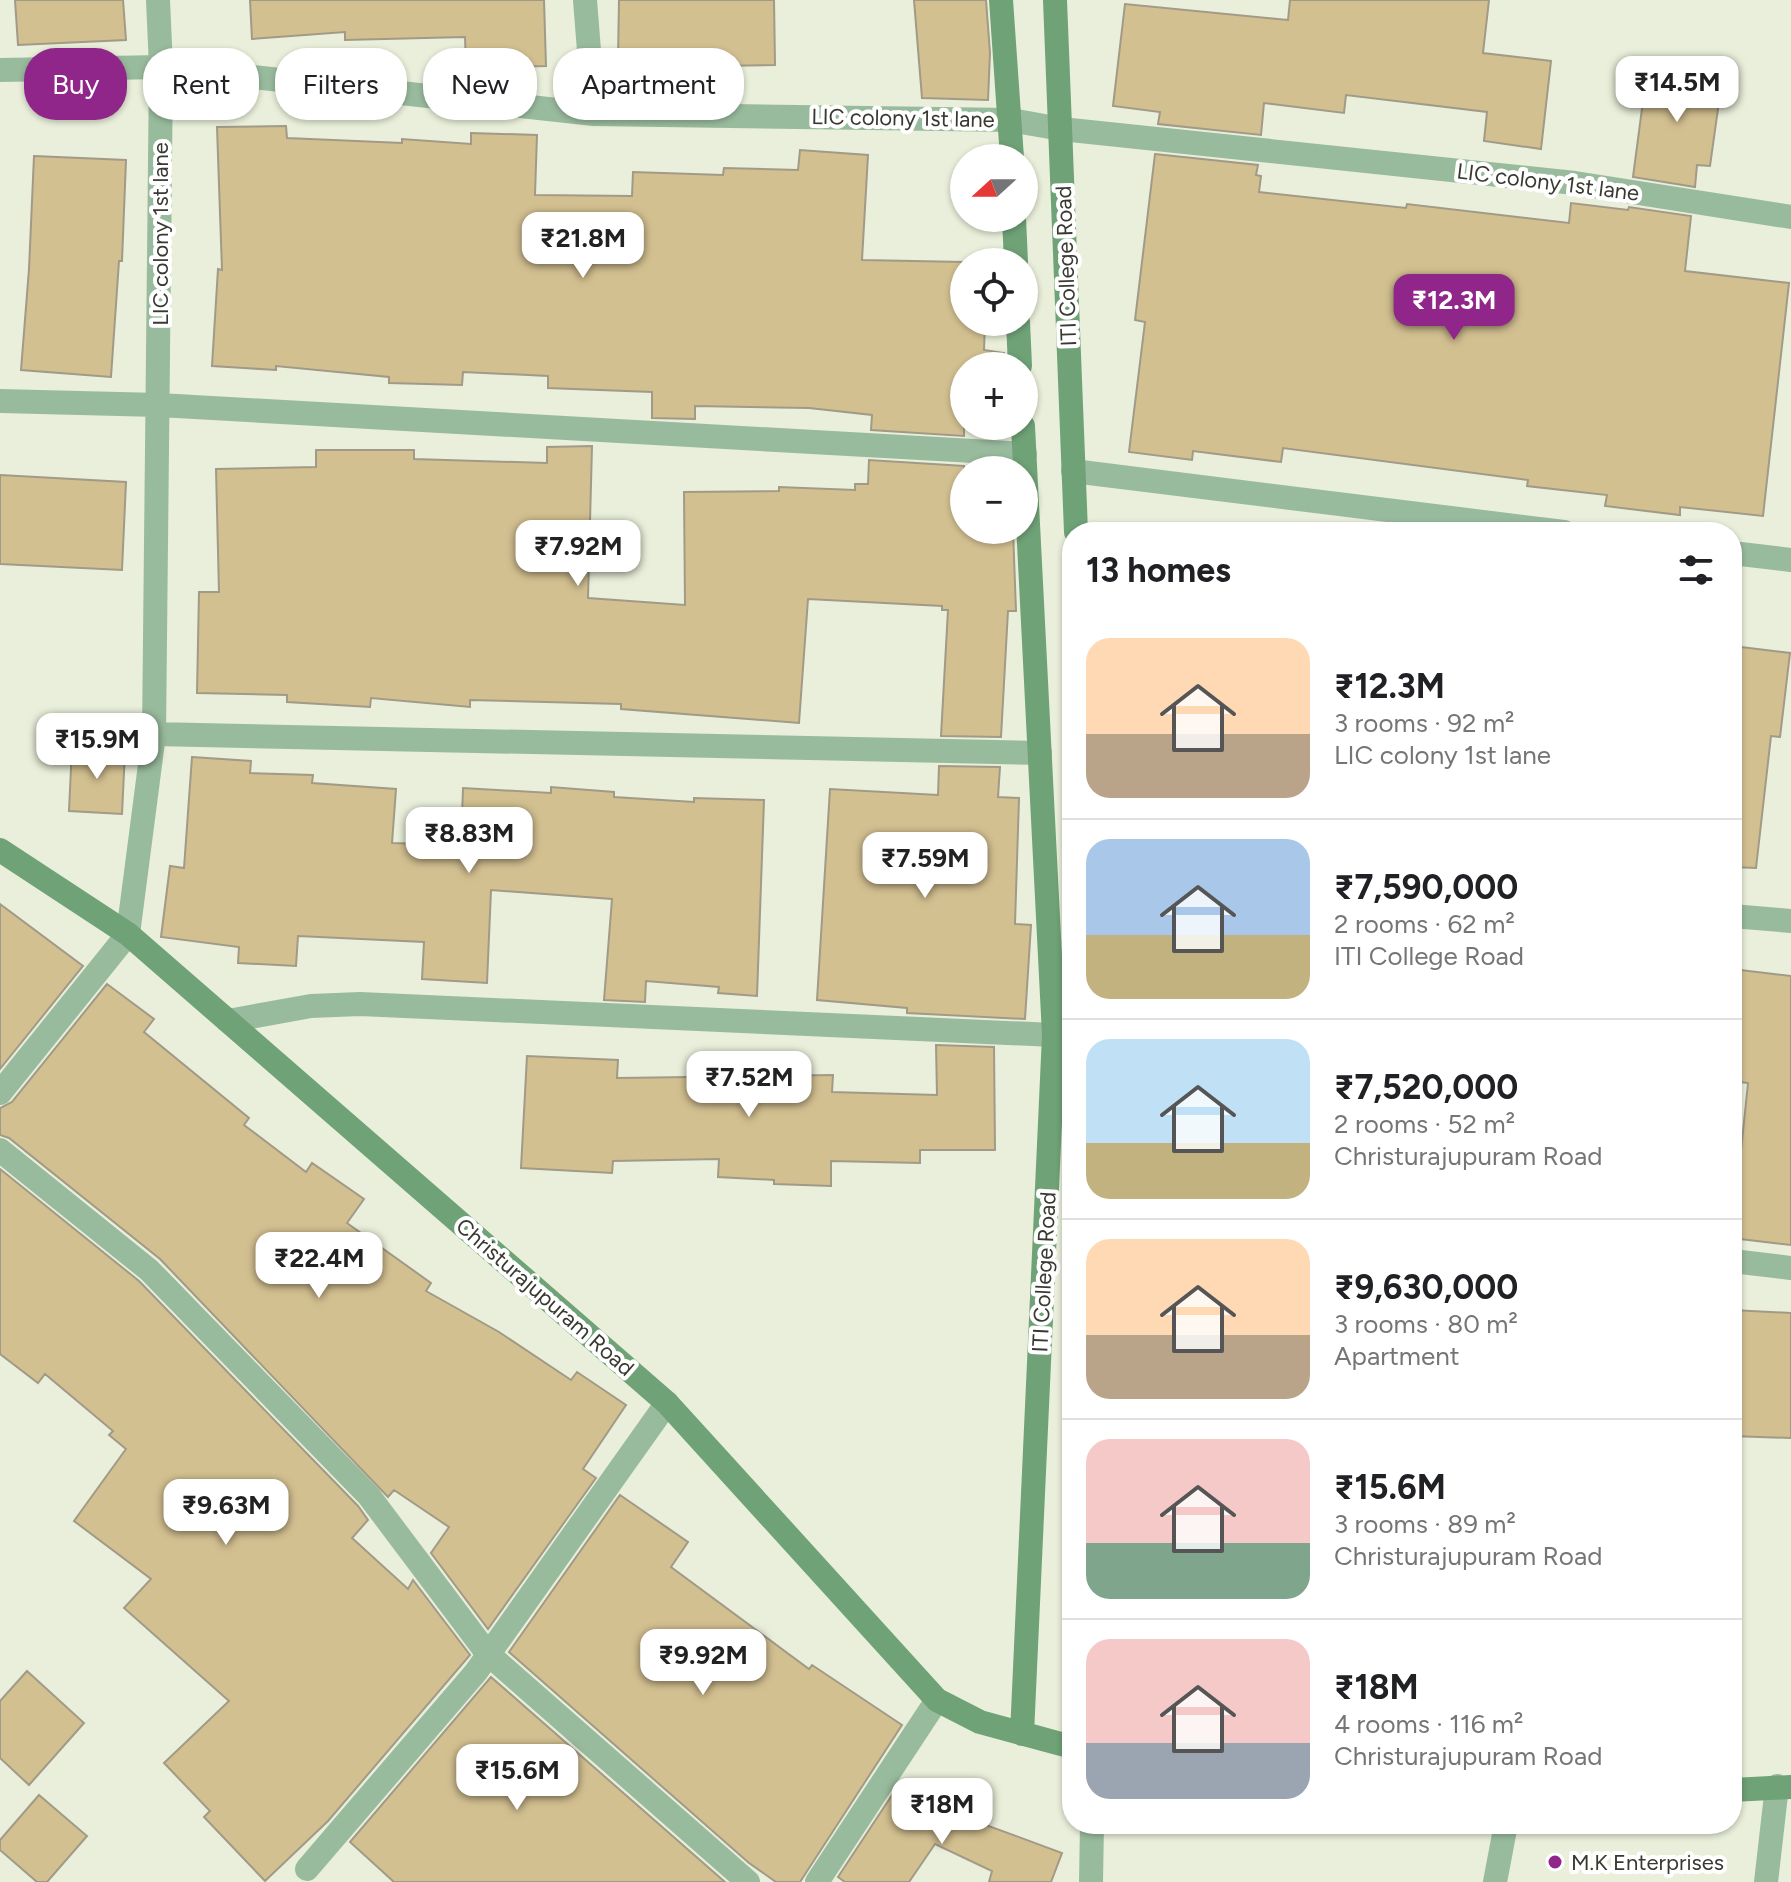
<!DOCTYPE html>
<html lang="en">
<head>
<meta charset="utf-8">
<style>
	:root { --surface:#fff; --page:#f2f2f2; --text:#202124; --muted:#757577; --line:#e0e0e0; --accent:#902689 }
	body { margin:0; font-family:Figtree,sans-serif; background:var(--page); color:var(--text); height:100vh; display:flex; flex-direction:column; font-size:30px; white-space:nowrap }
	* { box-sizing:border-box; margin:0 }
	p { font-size:26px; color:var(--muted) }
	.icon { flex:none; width:44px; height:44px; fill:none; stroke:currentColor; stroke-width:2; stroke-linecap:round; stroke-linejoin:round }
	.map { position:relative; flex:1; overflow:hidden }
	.details { position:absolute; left:1062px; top:522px; width:680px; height:1312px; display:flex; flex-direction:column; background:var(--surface); border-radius:32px; box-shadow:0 2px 6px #0004 }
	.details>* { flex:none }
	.banner { position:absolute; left:24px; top:48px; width:760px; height:72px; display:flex; gap:16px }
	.needle { width:52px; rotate:249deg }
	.controls { position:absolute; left:950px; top:144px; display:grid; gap:16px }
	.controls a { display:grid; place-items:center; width:88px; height:88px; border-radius:50%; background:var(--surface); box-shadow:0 2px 6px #0004; font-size:40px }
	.price { position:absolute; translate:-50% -68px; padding:0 18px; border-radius:16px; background:#fff; color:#222; font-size:26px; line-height:52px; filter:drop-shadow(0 2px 4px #0008) }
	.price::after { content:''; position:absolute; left:50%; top:48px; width:24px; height:18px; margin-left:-12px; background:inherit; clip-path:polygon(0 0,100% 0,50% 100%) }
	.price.active { background:var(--accent); color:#fff }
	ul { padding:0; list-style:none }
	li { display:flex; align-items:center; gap:24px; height:200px; padding:0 24px }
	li+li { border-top:2px solid var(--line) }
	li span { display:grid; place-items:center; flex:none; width:224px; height:160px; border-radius:24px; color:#555 }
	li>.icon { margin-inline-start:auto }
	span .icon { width:96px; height:96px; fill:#fffc; stroke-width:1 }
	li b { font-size:34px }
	h2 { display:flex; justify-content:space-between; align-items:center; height:96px; padding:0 24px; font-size:34px }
	.chip { padding:0 28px; border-radius:32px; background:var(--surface); box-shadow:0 2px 6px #0004; font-size:28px; line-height:72px }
	.chip.active { background:var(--accent); color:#fff }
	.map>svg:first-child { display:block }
	.building { fill:#d3c091; stroke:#a19a87; stroke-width:2 }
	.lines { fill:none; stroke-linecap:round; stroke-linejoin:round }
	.street { stroke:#99bb9d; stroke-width:24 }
	.secondary { stroke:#6fa276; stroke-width:24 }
	.poi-dot { fill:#902689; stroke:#fff; stroke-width:3 }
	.labels { text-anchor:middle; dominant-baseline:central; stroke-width:8; stroke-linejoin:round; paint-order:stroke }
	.street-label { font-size:22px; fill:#383a32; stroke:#fff }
	.poi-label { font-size:22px; fill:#383a32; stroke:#fff; text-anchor:start }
</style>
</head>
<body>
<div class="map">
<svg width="1791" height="1882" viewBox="0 0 1791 1882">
	<rect width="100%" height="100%" fill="#e9efda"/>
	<path class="building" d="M15,0H123L126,40L18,45Z
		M250,0H544L546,66L466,68L465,37L345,40V32L252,39Z
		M619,0H774L775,65L715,66V62L618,59Z
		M914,0H986L990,53L988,100L922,98Z
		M1290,0H1489L1483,53L1551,61L1541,149L1484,141L1487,112L1346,95L1344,113L1264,103L1261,135L1158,124L1160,112L1113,106L1125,4L1288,20Z
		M1648,63L1723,73L1710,166L1697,165L1695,187L1633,177Z
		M286,126L287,138L402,143V139L471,144V133L537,135L535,195L632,196L633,172L723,175L724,168L798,170L800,150L868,155L862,260L964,262V322H985L984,350L1004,353L1005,366H964V436L871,430L872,415L809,408L695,406V419L652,418V392L548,388V376L463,372L462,385L389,383V377L276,366V370L212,366L218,269L222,270L217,127Z
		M1155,154L1258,165L1256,175L1261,176L1259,192L1406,208L1407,204L1569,223L1571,203L1628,210L1629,207L1691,216L1685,271L1789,283L1763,516L1680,507V515L1605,506L1607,495L1527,486L1528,480L1283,448L1281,462L1193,451L1192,460L1129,452L1145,322L1135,320Z
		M34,156L126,160L122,261H119L111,377L21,370L29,269Z
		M592,446L588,598L685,605L684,492L779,491V487L855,490V484H868L869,460L964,466V530H1013L1016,611H1008L1001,737L941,736L948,610H942V606L808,599L799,723L621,709V704L470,700V707L371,698L370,707L287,702V695L197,693L199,592H219L216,469L316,467V450H414V459L547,463V447Z
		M0,475L126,482L122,570L0,564Z
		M1741,647L1790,653L1780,737L1771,736L1756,868L1732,867V728Z
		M72,747L125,751L122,814L69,811Z
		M192,757L251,761L250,773L313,775L312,783L396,789L392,843L461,845L463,788L551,793V787L614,792V797L694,802V798L764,800L757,996L718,993L719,987L646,981L645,1002L604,1000L612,899L491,890L487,983L422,979L424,942L298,936L296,966L238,963L239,947L161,937L170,866L184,868Z
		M939,766L1000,767L998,797L1019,798L1015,924L1031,925L1025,1019L907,1013V1008L817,1000L830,789L938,795Z
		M0,904L83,966L0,1069Z
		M1732,969L1791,976V1245L1732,1238L1748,1083L1732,1081Z
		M107,984L154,1019L144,1032L249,1118L244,1125L306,1172L312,1163L364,1199L347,1223L431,1283L426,1291L499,1332L571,1380L577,1372L626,1405L583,1469L596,1478L488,1629L431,1553L449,1527L394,1490L388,1497L160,1259L9,1138L0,1135V1108L12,1102Z
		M936,1045L994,1047L995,1150H920V1163L831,1161V1186L774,1184V1180L718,1177L719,1159L613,1161L612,1173L521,1168L527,1056L618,1060L617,1078L833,1075L832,1092L937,1095Z
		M0,1169L139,1281L358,1506L368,1520L352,1538L408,1589L413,1580L470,1655L328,1821L265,1881L204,1817L210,1811L164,1763L229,1701L124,1608L151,1579L74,1521L126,1449L109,1435L113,1431L45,1374L38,1383L0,1354Z
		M1732,1310L1791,1313V1438L1732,1436Z
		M620,1495L688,1542L671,1567L809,1669L812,1665L902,1725L800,1882H776L749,1863L509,1652Z
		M27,1671L84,1723L29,1785L0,1758V1701Z
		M491,1677L725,1882H394L350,1842Z
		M900,1783L964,1825L967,1818L1062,1853L1051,1882H989L992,1871L935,1844L909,1882H845L838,1877Z
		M39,1795L87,1836L47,1882H37L0,1850V1840Z"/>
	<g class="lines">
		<path class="street" d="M585,0L594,114
			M0,70L161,67L158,0
			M0,401L159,405L1025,454
			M1073,471L1564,532
			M1732,553L1791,560
			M154,734L1040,753
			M1732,916L1791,921
			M228,1021L311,1006L360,1004L1054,1035
			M0,1093L128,934L154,734L161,67L594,114L1010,120L1061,129L1575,183L1791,217
			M0,1150L149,1270L369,1496L487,1653L748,1882
			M1732,1261L1791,1268
			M307,1869L476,1672L667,1403
			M817,1882L937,1700
			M1091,1882L1092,1824
			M1495,1882L1506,1824
			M1766,1882L1777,1786"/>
		<path class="secondary" d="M1001,0L1012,158
			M1055,0L1076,532
			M1014,218L1016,262
			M1018,322L1020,366
			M0,850L128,934L667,1403L937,1700L980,1722L1072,1747
			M1022,1734L1054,1035L1023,426
			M1732,1790L1791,1787"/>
	</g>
	<circle class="poi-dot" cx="1555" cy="1862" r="8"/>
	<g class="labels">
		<g class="street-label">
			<text transform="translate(903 118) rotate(1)">LIC colony 1st lane</text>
			<text transform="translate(1548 182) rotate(7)">LIC colony 1st lane</text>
			<text transform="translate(160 234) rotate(-90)">LIC colony 1st lane</text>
			<text transform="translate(1066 266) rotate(-92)">ITI College Road</text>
			<text transform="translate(1044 1272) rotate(-87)">ITI College Road</text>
			<text transform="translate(545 1297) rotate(41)">Christurajupuram Road</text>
		</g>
		<g class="poi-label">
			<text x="1571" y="1862">M.K Enterprises</text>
		</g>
	</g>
</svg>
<div class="controls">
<a><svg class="needle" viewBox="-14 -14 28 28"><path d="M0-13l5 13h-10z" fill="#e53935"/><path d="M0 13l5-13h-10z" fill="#757577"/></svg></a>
<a><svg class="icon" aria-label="locate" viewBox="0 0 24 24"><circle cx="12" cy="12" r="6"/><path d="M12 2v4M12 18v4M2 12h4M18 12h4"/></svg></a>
<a>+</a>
<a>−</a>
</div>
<b class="price" style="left:1677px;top:124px">₹14.5M</b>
<b class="price" style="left:583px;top:280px">₹21.8M</b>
<b class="price active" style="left:1454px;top:342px">₹12.3M</b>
<b class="price" style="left:578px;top:588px">₹7.92M</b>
<b class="price" style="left:97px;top:781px">₹15.9M</b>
<b class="price" style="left:469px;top:875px">₹8.83M</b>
<b class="price" style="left:925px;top:900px">₹7.59M</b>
<b class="price" style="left:749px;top:1119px">₹7.52M</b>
<b class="price" style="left:319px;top:1300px">₹22.4M</b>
<b class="price" style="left:226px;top:1547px">₹9.63M</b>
<b class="price" style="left:703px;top:1697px">₹9.92M</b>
<b class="price" style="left:517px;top:1812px">₹15.6M</b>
<b class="price" style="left:942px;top:1846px">₹18M</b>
<div class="banner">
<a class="chip active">Buy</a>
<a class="chip">Rent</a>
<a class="chip">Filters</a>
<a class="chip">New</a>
<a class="chip">Apartment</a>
</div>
<section class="details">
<h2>13 homes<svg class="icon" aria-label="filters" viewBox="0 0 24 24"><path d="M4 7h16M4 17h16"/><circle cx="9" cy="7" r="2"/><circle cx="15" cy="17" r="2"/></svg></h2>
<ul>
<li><span style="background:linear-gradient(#ffd9b3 60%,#b9a48a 0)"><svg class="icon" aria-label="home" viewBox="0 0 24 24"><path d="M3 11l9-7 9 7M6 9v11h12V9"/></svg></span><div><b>₹12.3M</b><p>3 rooms · 92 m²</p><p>LIC colony 1st lane</p></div></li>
<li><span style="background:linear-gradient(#a9c7e8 60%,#c2b280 0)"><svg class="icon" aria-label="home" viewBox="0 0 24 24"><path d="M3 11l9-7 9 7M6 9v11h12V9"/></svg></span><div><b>₹7,590,000</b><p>2 rooms · 62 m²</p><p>ITI College Road</p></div></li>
<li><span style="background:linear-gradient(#bfe0f5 65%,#c2b280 0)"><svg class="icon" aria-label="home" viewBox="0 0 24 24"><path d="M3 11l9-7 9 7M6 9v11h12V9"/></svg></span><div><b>₹7,520,000</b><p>2 rooms · 52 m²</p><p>Christurajupuram Road</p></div></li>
<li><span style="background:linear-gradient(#ffd9b3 60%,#b9a48a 0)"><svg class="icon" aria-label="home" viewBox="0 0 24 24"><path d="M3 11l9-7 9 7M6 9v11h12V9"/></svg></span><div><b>₹9,630,000</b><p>3 rooms · 80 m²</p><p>Apartment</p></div></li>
<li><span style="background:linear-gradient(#f6c9c9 65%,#7fa58c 0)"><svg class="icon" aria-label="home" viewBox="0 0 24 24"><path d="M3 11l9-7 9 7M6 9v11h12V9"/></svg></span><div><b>₹15.6M</b><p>3 rooms · 89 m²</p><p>Christurajupuram Road</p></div></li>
<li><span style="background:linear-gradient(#f6c9c9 65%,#9aa5b1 0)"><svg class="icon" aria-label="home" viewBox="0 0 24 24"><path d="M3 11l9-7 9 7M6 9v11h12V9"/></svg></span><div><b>₹18M</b><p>4 rooms · 116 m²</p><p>Christurajupuram Road</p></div></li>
</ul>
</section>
</div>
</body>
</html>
